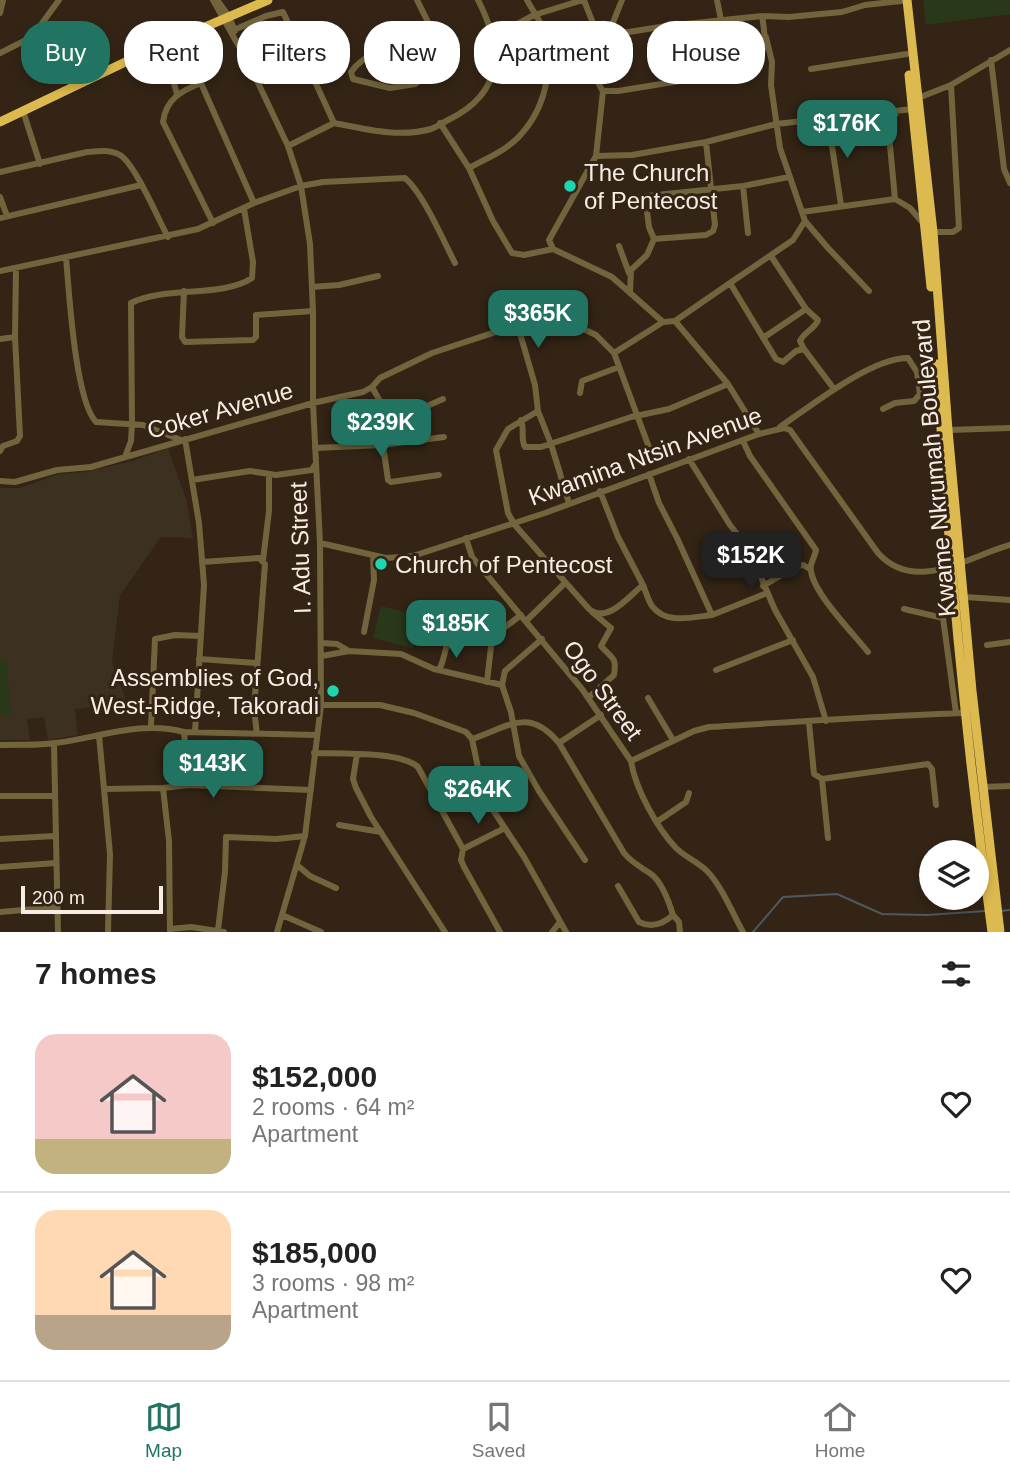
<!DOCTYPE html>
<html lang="en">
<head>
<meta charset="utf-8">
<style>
	:root { --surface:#fff; --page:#f6f6f6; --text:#222; --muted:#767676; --line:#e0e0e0; --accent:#217362 }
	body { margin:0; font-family:Arial,sans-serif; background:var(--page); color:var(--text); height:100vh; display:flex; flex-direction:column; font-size:26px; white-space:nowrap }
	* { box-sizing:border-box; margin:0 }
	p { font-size:23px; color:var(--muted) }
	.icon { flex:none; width:38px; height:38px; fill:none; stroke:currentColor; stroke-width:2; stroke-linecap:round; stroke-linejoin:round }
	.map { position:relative; height:932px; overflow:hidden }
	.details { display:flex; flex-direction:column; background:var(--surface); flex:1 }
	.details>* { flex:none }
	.hud { position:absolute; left:21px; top:21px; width:970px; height:63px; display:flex; gap:14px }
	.controls { position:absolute; left:919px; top:840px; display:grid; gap:14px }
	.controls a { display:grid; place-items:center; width:70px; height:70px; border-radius:50%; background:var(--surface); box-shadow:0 4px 10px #0003; font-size:35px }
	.scale { position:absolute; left:21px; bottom:18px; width:142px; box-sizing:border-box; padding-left:7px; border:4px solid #f8ede4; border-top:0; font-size:19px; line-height:24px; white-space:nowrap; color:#f8ede4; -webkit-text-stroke:5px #332415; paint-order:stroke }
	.price { position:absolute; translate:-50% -60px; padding:0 16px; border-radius:14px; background:var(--accent); color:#fff; font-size:23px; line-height:46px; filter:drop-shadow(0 2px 4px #0008) }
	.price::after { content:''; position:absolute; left:50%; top:42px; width:21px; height:16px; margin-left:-10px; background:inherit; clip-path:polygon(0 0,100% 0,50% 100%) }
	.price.current { background:#222; color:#fff }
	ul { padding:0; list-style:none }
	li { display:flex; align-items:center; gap:21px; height:175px; padding:0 35px }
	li+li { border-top:2px solid var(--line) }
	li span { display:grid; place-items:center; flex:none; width:196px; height:140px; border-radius:21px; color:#555 }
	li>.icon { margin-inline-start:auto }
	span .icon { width:84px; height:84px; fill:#fffc; stroke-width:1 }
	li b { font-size:30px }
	h2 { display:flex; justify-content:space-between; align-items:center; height:84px; padding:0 35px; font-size:30px }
	.tag { padding:0 24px; border-radius:28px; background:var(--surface); box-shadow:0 4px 10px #0003; font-size:24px; line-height:63px }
	.tag.current { background:var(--accent); color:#fff }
	.dock { display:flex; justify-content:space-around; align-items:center; height:98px; border-top:2px solid var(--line); background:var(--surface); font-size:19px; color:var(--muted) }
	.dock a { display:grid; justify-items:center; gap:4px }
	.dock .current { color:var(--accent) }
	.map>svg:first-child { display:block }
	.education { fill:#3c3021 }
	.green { fill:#293819 }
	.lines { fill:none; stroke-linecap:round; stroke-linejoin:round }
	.stream { stroke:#4a5a5f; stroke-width:2 }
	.minor { stroke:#72653e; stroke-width:6 }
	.highway { stroke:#ddba4f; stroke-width:9 }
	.poi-dot { fill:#1fd5b0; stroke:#332415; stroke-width:2.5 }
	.labels { text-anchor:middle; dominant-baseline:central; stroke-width:6; stroke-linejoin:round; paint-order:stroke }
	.poi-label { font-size:24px; fill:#f8ede4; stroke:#332415; text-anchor:start }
	.street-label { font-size:24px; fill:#f8ede4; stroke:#332415 }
</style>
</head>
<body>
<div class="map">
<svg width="1010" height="932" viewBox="0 0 1010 932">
	<rect width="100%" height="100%" fill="#332415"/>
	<path class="education" d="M168,448L186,499L193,538L161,537L120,595L112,662L127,703L75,709L78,735L48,740L44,717L27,719L30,740H0V488H19L59,474L86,472L136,460Z"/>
	<path class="green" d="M923,0H1010V14L926,25Z
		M381,606L421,616L413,648L373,638Z
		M6,660L11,715L0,716V661Z"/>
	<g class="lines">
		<path class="stream" d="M1001,911L1010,910
			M753,932L783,897L837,894L882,914L927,915L985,911"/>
		<path class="minor" d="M213,0L251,68L288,146L301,186L310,244L313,311V403L320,543L321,705L305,836L277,932
			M417,0L431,28L429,44L435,62L431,72L415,84L390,88L353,79L351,72C365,51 408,38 431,28
			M717,0L721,20
			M218,1L228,15L235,31
			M0,13L3,0
			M234,30L266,16L283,12L334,123L288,146
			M608,35L622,0
			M493,37L534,15L583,0
			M598,37L666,26L762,16L789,17L842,12L865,5L901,1
			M766,37L772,62L771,85L780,148L805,221L828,248L869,291
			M163,46L177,94
			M0,53L32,37L59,0
			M188,54L254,203L301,186L323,182L405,178C423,193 443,240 455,263
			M991,60L1004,169L1010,183
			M811,69L907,54
			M201,83C181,91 166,99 163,122L213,223
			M603,91H618L748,70C768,55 766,38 762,16
			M918,98L951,85L1010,50
			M23,111L40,164
			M828,120L841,205
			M334,123C365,129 399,138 431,129C437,127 444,122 450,119C504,92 503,49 478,0
			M440,123L469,168C487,158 510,149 523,132C548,103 555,59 541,24C537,16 531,8 527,0
			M596,156L632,155L706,142L776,124L913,109
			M469,168L493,221L512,253L524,255L553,249L612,277L663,322L675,321L728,384L759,434
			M0,172L87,152C98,151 110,149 120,155C135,164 158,219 168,237
			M743,186L748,233
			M0,197L7,216
			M619,199L743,186L789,177
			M895,199L889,135L891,123L897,111
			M802,212L895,199L910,208L923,223
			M0,218L141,185
			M933,232H953L959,228L951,85
			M654,239L706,235L713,231L715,225L706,142
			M619,246L629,273
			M553,249L549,240L596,156L603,91C590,75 601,56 597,37C595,25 588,12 584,0
			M771,256L806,309L818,320C815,329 804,332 800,341L804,349
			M66,257C69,291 75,400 96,422L143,425L181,440
			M0,271L198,229L254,203
			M730,283L793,240L805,221
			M312,287L339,285L378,276
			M184,291L182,337L185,342L253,340L256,337V315L313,311
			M630,293L631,270L647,255L654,239L649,227L645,196
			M675,321L730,283L776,359L783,362L796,351L804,349L834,389
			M517,323L535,385L538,411L551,444L569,503
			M763,338L806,309
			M0,339L15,337L16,268
			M614,353L663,322
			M372,387L390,419L388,444
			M580,393L582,381L619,367
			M538,411L508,429L496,450L508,513L514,524L589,609C608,624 629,596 643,585L618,537L600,491
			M521,420C525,429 520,438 525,447H541L631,417L669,409L728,384
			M391,422L443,399
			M780,427C812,405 871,358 908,358L917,372L920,394L914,401L895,403L883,409
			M948,430L1010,428
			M185,439L199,523L204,585L195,732
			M743,441L750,456L816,550C815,557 809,565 811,571C814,594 853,633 868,652
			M383,445L388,480L391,482L439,475
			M315,448L383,445L444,437
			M0,451L3,446L17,441L20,436L15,337
			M125,457L131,441L132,424L131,303C164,286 222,298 252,278L253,262L244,209
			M689,459L730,525L749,549L775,610L813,677L826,721
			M649,474L659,503L677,538L712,615L767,593
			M192,480L250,471L276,475L312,470L314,466
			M0,481L15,482L57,470L91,467L313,403L363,392L372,387L380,378L432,353L544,316L569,322L596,335L614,353L650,450
			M466,538L472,557L582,689L631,761L694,731L709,727C794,722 879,716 964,713
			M320,543L386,558L413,556L545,513L759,434L784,428L790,430L878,553C915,594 967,557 1010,545
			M263,560L269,511V475
			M202,562L259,558L265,564L254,709L257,734
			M643,585C646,592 648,600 652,606C666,625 692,617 712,615
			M763,586L797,566L803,565L810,569
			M965,597L1010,600
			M904,609L943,618L956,713
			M526,621L565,583
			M364,632L374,580L373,555
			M322,643L337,644L349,651
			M987,645L1010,642
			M322,656L349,651L401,654L434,669L502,685L511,712L519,756L539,791L585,860
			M199,659L256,663
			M439,670C447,655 445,637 456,624C471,619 480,630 492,637
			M716,670L793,640
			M487,682L492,637L521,615
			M502,685L505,671L542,639
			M588,698L614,675C617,656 612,659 601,646L611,628L592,612
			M648,698L673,740
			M321,705H380L414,713L466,732L472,739L482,787L493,810L524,857L566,932
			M809,723L814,774L822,779
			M151,726L155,639L175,635L200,636
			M184,732L189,785L311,790
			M99,735L110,854L108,932
			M472,739C510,726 529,707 559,743L624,853C632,863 641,867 651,874C662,882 669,902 673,915C663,924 651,928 639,922L618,886
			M559,743L601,715
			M54,744L58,932
			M0,745C18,744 37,746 55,743C98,738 141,720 184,732L316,735
			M314,753C338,754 400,751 418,767L463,849L461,860L464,867L500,932
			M357,754L353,779L356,788L371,817L445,932
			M631,761C635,788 657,828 676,848C685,857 698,862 707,871C721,885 733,914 743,932
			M822,779L928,764L932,769L936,805
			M822,779L828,838
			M983,787L1010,786
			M163,788L189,785
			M105,789L163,788L169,841L170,932
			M0,796H55
			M658,821L686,802L689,793
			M339,825L381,832
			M0,839L55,836
			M463,849L505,828
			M297,865L310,876L336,888
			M0,867L56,863
			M0,912L57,907
			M282,915L321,932
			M673,915L679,922L680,932
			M170,929L191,927L224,932
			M218,930L225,872L226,837L276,839L305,836
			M552,932L560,922"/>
		<path class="highway" d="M907,0L933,232L948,430L972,691L1000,932
			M909,75L931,287
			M0,122L140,55L268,0
			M937,364C948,554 966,743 992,932"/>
	</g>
	<g class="poi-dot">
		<circle cx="570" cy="186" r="7"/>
		<circle cx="381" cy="564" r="7"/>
		<circle cx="333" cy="691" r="7"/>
	</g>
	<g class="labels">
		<g class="poi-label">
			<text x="584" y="172">The Church<tspan x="584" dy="28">of Pentecost</tspan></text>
			<text x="395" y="564">Church of Pentecost</text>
			<text x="319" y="677" text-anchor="end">Assemblies of God,<tspan x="319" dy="28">West-Ridge, Takoradi</tspan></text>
		</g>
		<g class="street-label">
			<text transform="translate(220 410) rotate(-16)">Coker Avenue</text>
			<text transform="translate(645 456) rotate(-20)">Kwamina Ntsin Avenue</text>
			<text transform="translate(934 468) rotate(-95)">Kwame Nkrumah Boulevard</text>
			<text transform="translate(300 548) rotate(-92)">I. Adu Street</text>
			<text transform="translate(603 690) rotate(54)">Ogo Street</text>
		</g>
	</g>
</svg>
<div class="controls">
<a><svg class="icon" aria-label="layers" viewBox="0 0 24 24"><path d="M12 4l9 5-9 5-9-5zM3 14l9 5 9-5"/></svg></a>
</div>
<div class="scale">200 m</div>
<b class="price" style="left:847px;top:160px">$176K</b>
<b class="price" style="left:538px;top:350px">$365K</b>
<b class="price" style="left:381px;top:459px">$239K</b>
<b class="price current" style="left:751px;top:592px">$152K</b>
<b class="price" style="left:456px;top:660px">$185K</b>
<b class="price" style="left:213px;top:800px">$143K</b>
<b class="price" style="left:478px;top:826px">$264K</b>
<div class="hud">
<a class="tag current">Buy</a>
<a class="tag">Rent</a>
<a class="tag">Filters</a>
<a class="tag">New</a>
<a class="tag">Apartment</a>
<a class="tag">House</a>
</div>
</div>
<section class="details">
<h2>7 homes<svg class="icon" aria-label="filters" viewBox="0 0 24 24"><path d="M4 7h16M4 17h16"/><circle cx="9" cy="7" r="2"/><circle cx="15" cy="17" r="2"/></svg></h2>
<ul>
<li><span style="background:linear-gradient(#f6c9c9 75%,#c2b280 0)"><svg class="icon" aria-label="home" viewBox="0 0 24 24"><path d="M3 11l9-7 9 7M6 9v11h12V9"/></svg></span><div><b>$152,000</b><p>2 rooms · 64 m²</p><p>Apartment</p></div><svg class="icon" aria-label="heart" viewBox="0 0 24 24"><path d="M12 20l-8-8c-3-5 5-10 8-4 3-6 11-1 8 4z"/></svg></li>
<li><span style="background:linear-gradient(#ffd9b3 75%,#b9a48a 0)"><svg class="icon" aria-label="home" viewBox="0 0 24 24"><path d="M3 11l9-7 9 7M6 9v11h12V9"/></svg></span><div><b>$185,000</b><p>3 rooms · 98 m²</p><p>Apartment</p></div><svg class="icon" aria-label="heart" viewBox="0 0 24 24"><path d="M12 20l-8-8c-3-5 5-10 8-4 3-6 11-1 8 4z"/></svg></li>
</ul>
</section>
<nav class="dock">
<a class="current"><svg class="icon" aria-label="map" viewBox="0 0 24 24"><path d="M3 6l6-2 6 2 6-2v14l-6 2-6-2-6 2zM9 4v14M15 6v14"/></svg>Map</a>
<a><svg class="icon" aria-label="saved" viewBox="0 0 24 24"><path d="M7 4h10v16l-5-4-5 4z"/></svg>Saved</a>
<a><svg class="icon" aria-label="home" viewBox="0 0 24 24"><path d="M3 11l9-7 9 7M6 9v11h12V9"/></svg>Home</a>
</nav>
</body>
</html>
